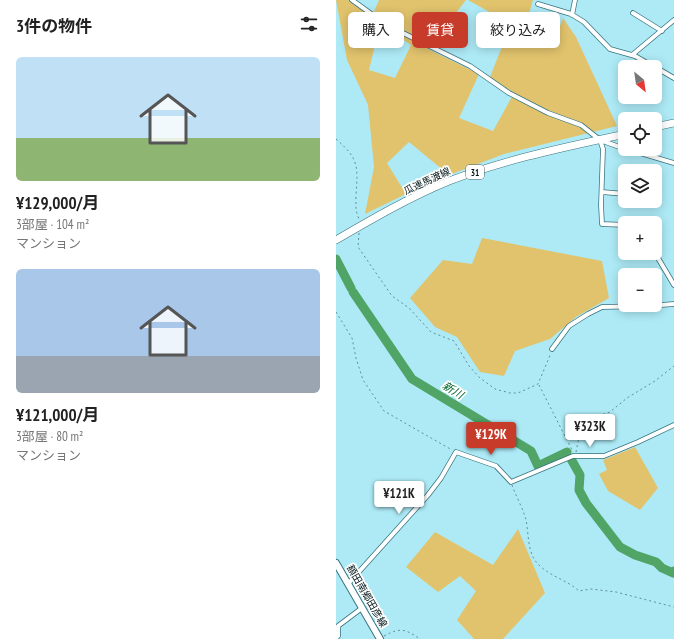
<!DOCTYPE html>
<html lang="ja">
<head>
<meta charset="utf-8">
<style>
	:root { --surface:#fff; --page:#f6f6f6; --text:#222; --muted:#767676; --accent:#c73b2a }
	body { margin:0; font-family:"PT Sans Narrow","Noto Sans JP",sans-serif; background:var(--page); color:var(--text); height:100vh; display:flex; flex-direction:column; font-size:15px; white-space:nowrap }
	* { box-sizing:border-box; margin:0 }
	p { font-size:13px; color:var(--muted) }
	.icon { flex:none; width:22px; height:22px; fill:none; stroke:currentColor; stroke-width:2; stroke-linecap:round; stroke-linejoin:round }
	.map { position:relative; flex:1; overflow:hidden }
	.sheet { display:flex; flex-direction:column; background:var(--surface); width:336px }
	.sheet>* { flex:none }
	.top-card { position:absolute; left:12px; top:12px; width:266px; height:36px; display:flex; gap:8px }
	.needle { width:26px; rotate:151deg }
	.fabs { position:absolute; left:282px; top:60px; display:grid; gap:8px }
	.fabs a { display:grid; place-items:center; width:44px; height:44px; border-radius:6px; background:var(--surface); box-shadow:0 2px 10px #0003; font-size:20px }
	.price { position:absolute; translate:-50% -34px; padding:0 9px; border-radius:4px; background:#fff; color:#222; font-size:13px; line-height:26px; filter:drop-shadow(0 1px 2px #0008) }
	.price::after { content:''; position:absolute; left:50%; top:24px; width:12px; height:9px; margin-left:-6px; background:inherit; clip-path:polygon(0 0,100% 0,50% 100%) }
	.price.selected { background:var(--accent); color:#fff }
	ul { padding:0; list-style:none }
	li { display:grid; align-content:center; gap:8px; height:212px; padding:0 16px }
	li span { display:grid; place-items:center; height:124px; border-radius:6px; color:#555 }
	li>.icon { margin-inline-start:auto }
	span .icon { width:72px; height:72px; fill:#fffc; stroke-width:1 }
	li b { font-size:17px }
	h2 { display:flex; justify-content:space-between; align-items:center; height:48px; padding:0 16px; font-size:17px }
	.pill { padding:0 14px; border-radius:6px; background:var(--surface); box-shadow:0 2px 10px #0003; font-size:14px; line-height:36px }
	.pill.selected { background:var(--accent); color:#fff }
	main { display:flex; flex:1; min-height:0 }
	.map>svg:first-child { display:block }
	.green { fill:#e1c36d; fill-rule:evenodd }
	.lines { fill:none; stroke-linecap:round; stroke-linejoin:round }
	.river { stroke:#4fa466; stroke-width:9 }
	.minor-casing { stroke:#39747e; stroke-width:5.5 }
	.secondary-casing { stroke:#39747e; stroke-width:8 }
	.primary-casing { stroke:#39747e; stroke-width:8 }
	.path { stroke:#628d96; stroke-width:1; stroke-dasharray:2 3; stroke-linecap:butt }
	.minor { stroke:#fff; stroke-width:4 }
	.secondary { stroke:#fff; stroke-width:6 }
	.primary { stroke:#fff; stroke-width:7 }
	.labels { text-anchor:middle; dominant-baseline:central; stroke-width:3.5; stroke-linejoin:round; paint-order:stroke }
	.shield { fill:#fff; stroke:#4c5b5e; stroke-width:1 }
	.shield-label { font-size:9px; font-weight:bold; fill:#001519 }
	.street-label { font-size:10px; fill:#001519; stroke:#fff }
	.water-label { font-size:11px; font-style:italic; fill:#00662d; stroke:#fff }
</style>
</head>
<body>
<main>
<section class="sheet">
<h2>3件の物件<svg class="icon" aria-label="filters" viewBox="0 0 24 24"><path d="M4 7h16M4 17h16"/><circle cx="9" cy="7" r="2"/><circle cx="15" cy="17" r="2"/></svg></h2>
<ul>
<li><span style="background:linear-gradient(#bfe0f5 65%,#8fb573 0)"><svg class="icon" aria-label="home" viewBox="0 0 24 24"><path d="M3 11l9-7 9 7M6 9v11h12V9"/></svg></span><div><b>¥129,000/月</b><p>3部屋 · 104 m²</p><p>マンション</p></div></li>
<li><span style="background:linear-gradient(#a9c7e8 70%,#9aa5b1 0)"><svg class="icon" aria-label="home" viewBox="0 0 24 24"><path d="M3 11l9-7 9 7M6 9v11h12V9"/></svg></span><div><b>¥121,000/月</b><p>3部屋 · 80 m²</p><p>マンション</p></div></li>
</ul>
</section>
<div class="map">
<svg width="338" height="639" viewBox="0 0 338 639">
	<rect width="100%" height="100%" fill="#adeaf6"/>
	<path class="green" d="M0,0H12L36,16L43,0H130L92,49L143,74L123,118L157,131L178,93L154,77L175,24L132,0H197L190,24L219,39L227,18L240,37L281,126L168,154L113,175L73,142L51,163L70,194L29,214L38,167L32,105L11,60ZM44,24L75,45L59,78L33,70Z
		M146,238L266,261L273,298L240,317L214,339L179,351L168,376L144,372L121,337L99,327L74,298L107,260L136,264Z
		M299,447L322,488L304,510L272,491L263,474L271,470L267,460Z
		M182,529L209,593L167,639H138L121,620L140,591L124,576L102,592L70,567L99,532L157,565Z"/>
	<g class="lines">
		<path class="river" d="M0,259L15,288
			M17,292L76,379L195,451L202,466L231,452
			M235,459L244,475L243,490L250,503L284,547L299,555L320,562L326,568L337,573L338,571"/>
		<g class="minor-casing">
			<path id="minor" d="M16,0L41,18L65,32L134,66L173,93L212,113L245,125L264,140L289,149
				M202,4L235,14L248,22L274,49L299,56L318,67
				M297,13L326,31
				M236,15L239,0
				M296,55L338,20
				M319,67L338,78
				M264,140L267,149L265,205L266,224L289,225
				M291,149L338,163
				M266,192L289,194
				M319,249L322,258L338,285
				M216,349L233,326L252,314L266,307L312,306L338,304
				M12,584L92,495L105,478L120,452L160,466L175,482L237,456H268L302,442L338,425
				M0,638L2,636V626L26,608"/>
		</g>
		<g class="secondary-casing">
			<path id="secondary" d="M0,563L44,639"/>
		</g>
		<g class="primary-casing">
			<path id="primary" d="M319,127L338,123
				M0,240C36,219 74,197 113,181C170,159 230,147 289,134"/>
		</g>
		<path class="path" d="M0,139C23,159 22,166 20,195C20,204 19,210 23,219
			M23,233L22,247L56,296L73,308L95,332L118,341L133,366L144,378L159,389L174,393H182L202,384L215,353
			M0,312L16,338L20,358L27,380L48,411L116,450
			M203,385L237,452
			M240,452L244,432L259,417L274,412L291,398L319,381L338,366
			M176,485C180,497 187,508 190,520C193,534 191,553 202,564C213,576 231,580 243,591L255,589L280,592L338,607
			M48,636C65,627 69,629 84,639"/>
		<use href="#minor" class="minor"/>
		<use href="#secondary" class="secondary"/>
		<use href="#primary" class="primary"/>
	</g>
	<g class="labels">
		<rect class="shield" x="130" y="165" width="18" height="14" rx="3"/>
		<g class="shield-label">
			<text x="139" y="172">31</text>
		</g>
		<g class="street-label">
			<text transform="translate(91 181) rotate(-25)">瓜連馬渡線</text>
			<text transform="translate(31 596) rotate(60)">額田南郷田彦線</text>
		</g>
		<g class="water-label">
			<text transform="translate(117 390) rotate(31)">新川</text>
		</g>
	</g>
</svg>
<div class="fabs">
<a><svg class="needle" viewBox="-14 -14 28 28"><path d="M0-13l5 13h-10z" fill="#e53935"/><path d="M0 13l5-13h-10z" fill="#767676"/></svg></a>
<a><svg class="icon" aria-label="locate" viewBox="0 0 24 24"><circle cx="12" cy="12" r="6"/><path d="M12 2v4M12 18v4M2 12h4M18 12h4"/></svg></a>
<a><svg class="icon" aria-label="layers" viewBox="0 0 24 24"><path d="M12 4l9 5-9 5-9-5zM3 14l9 5 9-5"/></svg></a>
<a>+</a>
<a>−</a>
</div>
<b class="price" style="left:254px;top:448px">¥323K</b>
<b class="price selected" style="left:155px;top:456px">¥129K</b>
<b class="price" style="left:63px;top:515px">¥121K</b>
<div class="top-card">
<a class="pill">購入</a>
<a class="pill selected">賃貸</a>
<a class="pill">絞り込み</a>
</div>
</div>
</main>
</body>
</html>
